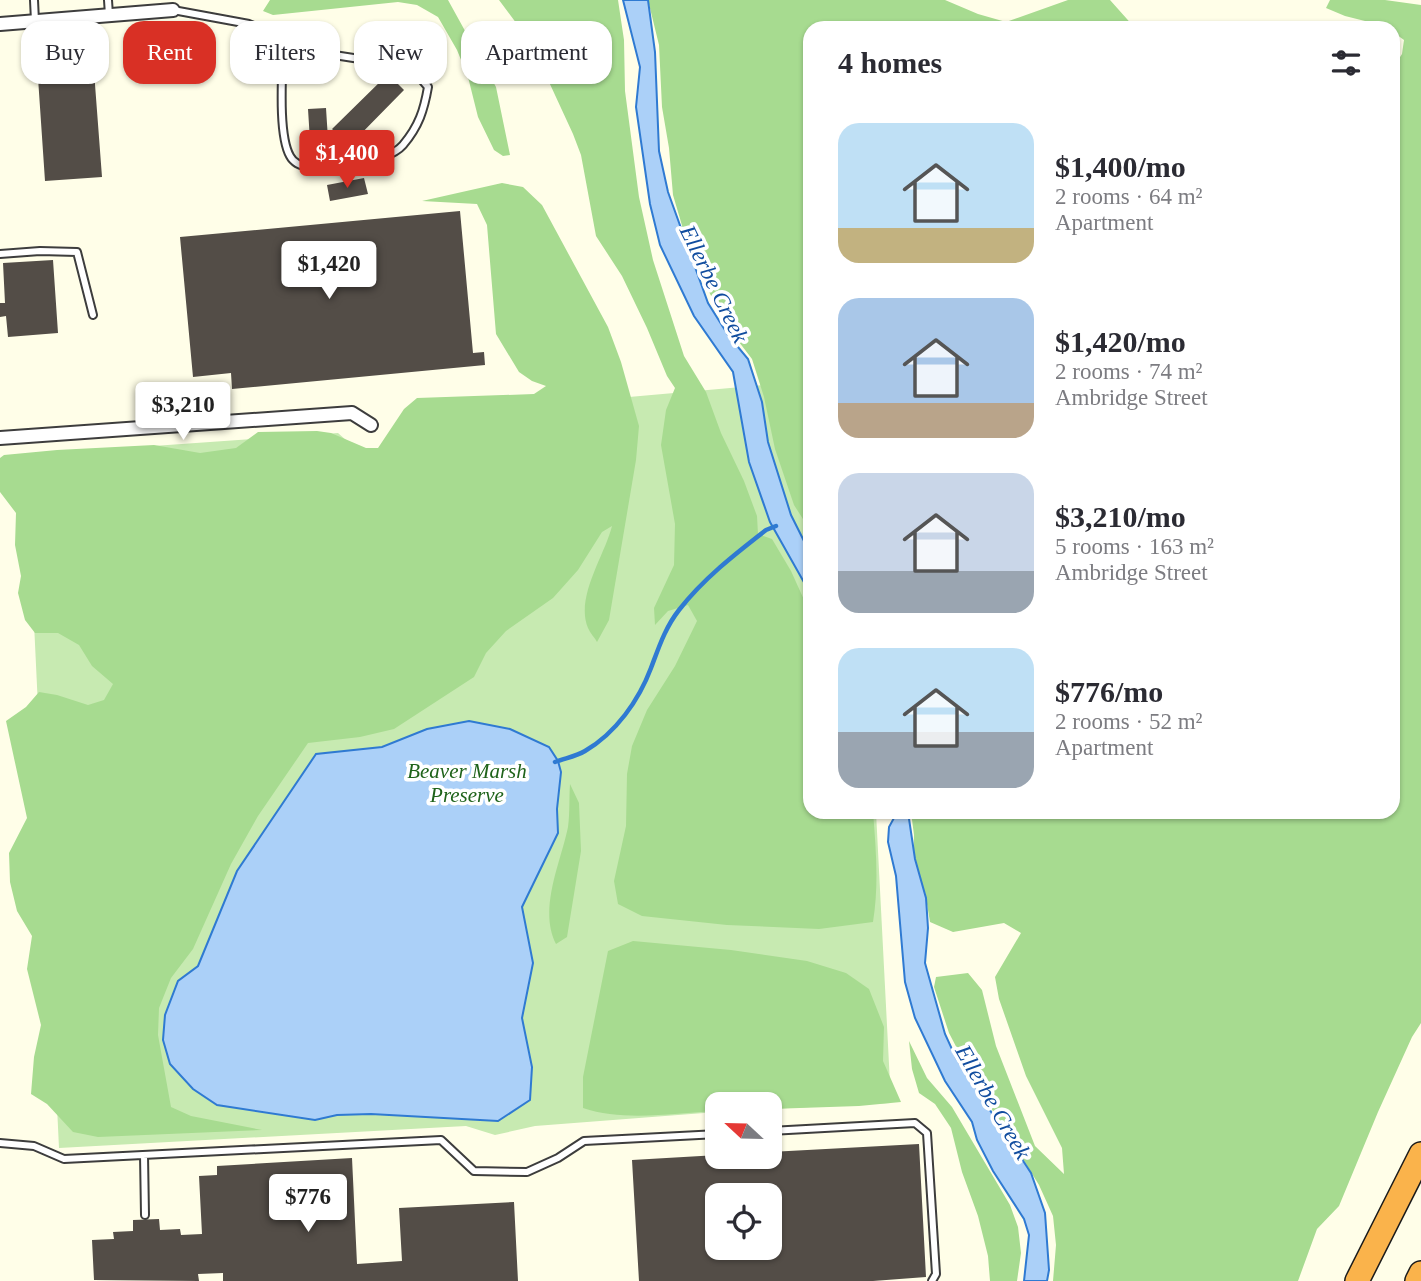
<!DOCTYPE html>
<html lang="en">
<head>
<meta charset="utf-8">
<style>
	:root { --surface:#fff; --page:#f2f2f3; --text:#2b2b33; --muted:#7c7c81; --accent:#d93025 }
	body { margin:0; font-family:"Times New Roman",serif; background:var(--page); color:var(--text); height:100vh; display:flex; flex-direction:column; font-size:26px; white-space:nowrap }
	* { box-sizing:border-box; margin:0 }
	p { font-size:23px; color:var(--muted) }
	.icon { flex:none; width:38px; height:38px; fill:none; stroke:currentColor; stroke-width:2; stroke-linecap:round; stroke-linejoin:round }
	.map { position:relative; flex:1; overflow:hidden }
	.panel { position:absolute; left:803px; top:21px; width:597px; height:798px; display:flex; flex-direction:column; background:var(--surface); border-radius:21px; box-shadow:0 2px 5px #0004 }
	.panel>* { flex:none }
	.top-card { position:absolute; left:21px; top:21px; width:665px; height:63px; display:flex; gap:14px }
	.needle { width:46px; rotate:292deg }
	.buttons { position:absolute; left:705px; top:1092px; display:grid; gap:14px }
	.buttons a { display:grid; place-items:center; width:77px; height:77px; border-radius:14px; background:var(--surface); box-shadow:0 2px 5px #0004; font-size:35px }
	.price { position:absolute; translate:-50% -60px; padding:0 16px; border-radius:7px; background:#fff; color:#222; font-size:23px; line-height:46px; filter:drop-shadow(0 2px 4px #0008) }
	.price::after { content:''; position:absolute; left:50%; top:42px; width:21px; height:16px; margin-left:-10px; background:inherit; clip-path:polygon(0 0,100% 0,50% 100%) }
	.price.selected { background:var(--accent); color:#fff }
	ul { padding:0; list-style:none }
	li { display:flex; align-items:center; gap:21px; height:175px; padding:0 35px }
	li span { display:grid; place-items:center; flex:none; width:196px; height:140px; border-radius:21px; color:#555 }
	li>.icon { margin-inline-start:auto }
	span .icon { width:84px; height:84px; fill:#fffc; stroke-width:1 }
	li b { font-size:30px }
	h2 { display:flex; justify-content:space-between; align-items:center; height:84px; padding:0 35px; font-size:30px }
	.tag { padding:0 24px; border-radius:21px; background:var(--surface); box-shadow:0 2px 5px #0004; font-size:24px; line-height:63px }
	.tag.selected { background:var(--accent); color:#fff }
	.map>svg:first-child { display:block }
	.green { fill:#c7eab1 }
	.forest { fill:#a7db90 }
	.water { fill:#abd0f8; stroke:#2f7ad2; stroke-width:2 }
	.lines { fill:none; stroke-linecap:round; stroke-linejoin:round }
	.stream { stroke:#2f7ad2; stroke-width:4.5 }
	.building { fill:#534d47; fill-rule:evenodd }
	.lane-casing { stroke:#3d3d3d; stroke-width:10 }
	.street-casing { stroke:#3d3d3d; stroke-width:16 }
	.highway-casing { stroke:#1b1b1b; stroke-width:26 }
	.lane { stroke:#fff; stroke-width:6 }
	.street { stroke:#fff; stroke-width:12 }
	.highway { stroke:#fab34b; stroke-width:23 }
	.labels { text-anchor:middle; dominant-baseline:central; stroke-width:7; stroke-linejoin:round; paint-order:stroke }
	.park-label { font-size:21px; font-style:italic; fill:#1f631a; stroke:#fff }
	.water-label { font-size:23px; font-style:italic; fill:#114d9f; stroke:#fff }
</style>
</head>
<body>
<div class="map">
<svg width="1421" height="1281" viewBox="0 0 1421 1281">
	<rect width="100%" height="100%" fill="#fffee8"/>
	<path class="green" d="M810,381V812H876L891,1103L770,1109V1104H718L717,1112L535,1126L495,1135L466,1126L59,1148L26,455L338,433L365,457L388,447L402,417Z"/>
	<path class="forest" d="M270,0H448L496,87L510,155L503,156L494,150L478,117L468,77L457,50L438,17L417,5L398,2L273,15L263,11Z
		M499,0H618L624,40L625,91L639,197L653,260L684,356L706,392L721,433L744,481L757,516L758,534L772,539L791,571L810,613V812H873C876,849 879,885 873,922L819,929L727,925L642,916L618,904L614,881L626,826L627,774L632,746L647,710L675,666L697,621L688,605L668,611L655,625L654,608L674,565L675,524L661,445L666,410L675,388L667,376L647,328L622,276L596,236L581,155L573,134L531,43Z
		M648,0H945L978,14L1006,22L1068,0H1110L1135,28H810V530L794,505L775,449L764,397L752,359L726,325L705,284L686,239L673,195L669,148L662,107L659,45Z
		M1330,0H1385L1421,5V1023L1412,1037L1378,1112L1339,1206L1317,1229L1298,1281H1053L1056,1245L1053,1216L1039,1185L973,1079L949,1033L934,987L936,977L968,973L982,990L996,1046L1035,1146L1064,1174L1062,1148L1026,1076L999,999L995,977L1021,933L1004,923L953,932L930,922L925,892L913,872L914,835L911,812H1393V68L1402,54L1404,40L1393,32V28L1345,16L1326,8Z
		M502,183L523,187L542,205L608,327L621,362L639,426L636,460L609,620L597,642C595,638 590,633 588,628C575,597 605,555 612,526L602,532L578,570L553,598L506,631L486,653L474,677L394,729L360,737L308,743L258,816L231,864L193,949L171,978L159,1008L158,1035L171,1107L191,1116L262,1130L98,1137L73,1132L47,1104L31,1094L34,1057L41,1025L27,969L32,936L17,911L10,882L9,853L27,818L6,721L26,707L39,692L57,695L88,705L104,700L113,684L92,666L79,645L58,633H35L25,620L18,593L21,576L15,545L16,513L0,492V458L4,455L57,450L154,445L200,453L236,448L258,432L317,431L331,433L366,448H378L404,409L417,398L534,394L546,386L532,381L519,372L496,334L487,225L477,204L422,201Z
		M570,784L579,803L581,851L567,937L556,944C538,909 561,862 568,827C570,813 569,798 570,784Z
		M633,941L731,950L807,961L846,973L869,989L884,1027L883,1061L901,1102L859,1106L770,1109V1104H718L717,1111C674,1113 624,1122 583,1108V1077L608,951Z
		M909,1041L927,1078L952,1107L1010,1205L1018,1227L1021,1253L1017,1281H990L988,1256L978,1216L962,1172L951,1128L935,1104L919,1093L912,1069Z"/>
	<path class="water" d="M623,0H648L655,52L659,151L668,192L708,303L728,335L748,359L762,402L768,442L791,515L810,553V593L770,522L749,462L733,372L694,316L660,245L650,204L636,107L640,67Z
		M469,721L510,729L549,747L558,761L561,772L557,809L558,833L522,907L533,963L522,1018L532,1067L530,1100L498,1121L371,1114L337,1115L315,1120L217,1105L193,1089L170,1064L163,1040L165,1015L178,981L198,966L237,871L316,754L382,747L427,729Z
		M892,812H908L915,859L926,898L928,928L925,963L945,1034L956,1058L1031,1173L1045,1213L1049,1270L1047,1281H1024L1029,1235L1024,1219L993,1171L977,1140L972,1122L945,1081L915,1018L905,982L896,876L888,842L889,827L894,818Z"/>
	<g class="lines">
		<path class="stream" d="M555,762C565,758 575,757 585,751C616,733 639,700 651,668C659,647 665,628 679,610C703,579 735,554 766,530L776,526"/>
	</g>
	<path class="building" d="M93,58L102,177L45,181L37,63Z
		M388,74L404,90L349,146L332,129Z
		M326,108L329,155L311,157L308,109Z
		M364,178L368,194L330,201L327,185Z
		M460,211L473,353L484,352L485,365L232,389L231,373L193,377L180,237Z
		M53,260L58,333L8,337L6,316L0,317V303H5L3,263Z
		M919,1144L926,1277L873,1281H639L632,1160L718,1155V1157H770V1152ZM718,1195H770V1248H718Z
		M352,1158L357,1264L402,1261L399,1208L514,1202L518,1281H223V1273L198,1274L199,1281L94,1280L92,1240L114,1239L113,1232L133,1231V1220L159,1219L160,1230L180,1229L181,1235L202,1234L199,1176L217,1175V1166Z"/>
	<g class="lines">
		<g class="lane-casing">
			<path id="lane" d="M34,0L35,21
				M108,0L109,15
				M173,10L249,24L315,52L411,67L428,87C424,110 419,126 403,145C387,164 303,182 290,156C277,133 283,66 283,38
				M0,254L40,251L77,252L93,315
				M770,1131L915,1123L927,1133L936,1274L932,1281
				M0,1143L34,1146L64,1159L441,1140L474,1171L527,1172L558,1158L584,1141L718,1134
				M144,1155L145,1215"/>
		</g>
		<g class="street-casing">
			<path id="street" d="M0,24L173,10
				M0,438L352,413L371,425"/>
		</g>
		<g class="highway-casing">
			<path id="highway" d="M1357,1281L1421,1154
				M1417,1281L1421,1273"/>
		</g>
		<use href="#lane" class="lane"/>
		<use href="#street" class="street"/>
		<use href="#highway" class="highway"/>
	</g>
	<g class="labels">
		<g class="park-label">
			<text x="467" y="771">Beaver Marsh<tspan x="467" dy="24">Preserve</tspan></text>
		</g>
		<g class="water-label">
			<text transform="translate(714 284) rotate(64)">Ellerbe Creek</text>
			<text transform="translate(993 1102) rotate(60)">Ellerbe Creek</text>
		</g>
	</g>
</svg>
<div class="buttons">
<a><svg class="needle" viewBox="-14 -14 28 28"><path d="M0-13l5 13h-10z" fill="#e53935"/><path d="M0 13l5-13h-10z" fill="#7c7c81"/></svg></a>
<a><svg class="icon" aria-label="locate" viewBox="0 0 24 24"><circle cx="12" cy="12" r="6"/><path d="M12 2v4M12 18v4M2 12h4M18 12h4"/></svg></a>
</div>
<b class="price selected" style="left:347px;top:190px">$1,400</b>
<b class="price" style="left:329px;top:301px">$1,420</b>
<b class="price" style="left:183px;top:442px">$3,210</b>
<b class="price" style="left:308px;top:1234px">$776</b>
<div class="top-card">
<a class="tag">Buy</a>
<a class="tag selected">Rent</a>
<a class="tag">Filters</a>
<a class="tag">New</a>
<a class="tag">Apartment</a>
</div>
<section class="panel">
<h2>4 homes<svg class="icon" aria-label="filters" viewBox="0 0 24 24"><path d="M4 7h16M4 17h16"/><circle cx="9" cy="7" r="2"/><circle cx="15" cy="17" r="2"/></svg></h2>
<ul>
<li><span style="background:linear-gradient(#bfe0f5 75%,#c2b280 0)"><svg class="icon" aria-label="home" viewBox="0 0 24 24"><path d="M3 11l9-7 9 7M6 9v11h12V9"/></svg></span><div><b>$1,400/mo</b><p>2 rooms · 64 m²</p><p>Apartment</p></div></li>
<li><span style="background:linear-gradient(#a9c7e8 75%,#b9a48a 0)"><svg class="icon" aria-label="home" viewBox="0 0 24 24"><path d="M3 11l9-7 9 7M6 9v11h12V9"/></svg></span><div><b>$1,420/mo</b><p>2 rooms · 74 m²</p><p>Ambridge Street</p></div></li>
<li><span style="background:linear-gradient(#c9d6e8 70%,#9aa5b1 0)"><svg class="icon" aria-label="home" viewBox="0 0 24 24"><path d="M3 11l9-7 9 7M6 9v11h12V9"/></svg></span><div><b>$3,210/mo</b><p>5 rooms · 163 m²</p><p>Ambridge Street</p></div></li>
<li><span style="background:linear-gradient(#bfe0f5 60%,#9aa5b1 0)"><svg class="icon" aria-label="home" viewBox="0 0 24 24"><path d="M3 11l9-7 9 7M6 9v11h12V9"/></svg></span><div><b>$776/mo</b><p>2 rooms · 52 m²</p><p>Apartment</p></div></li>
</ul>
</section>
</div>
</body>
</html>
